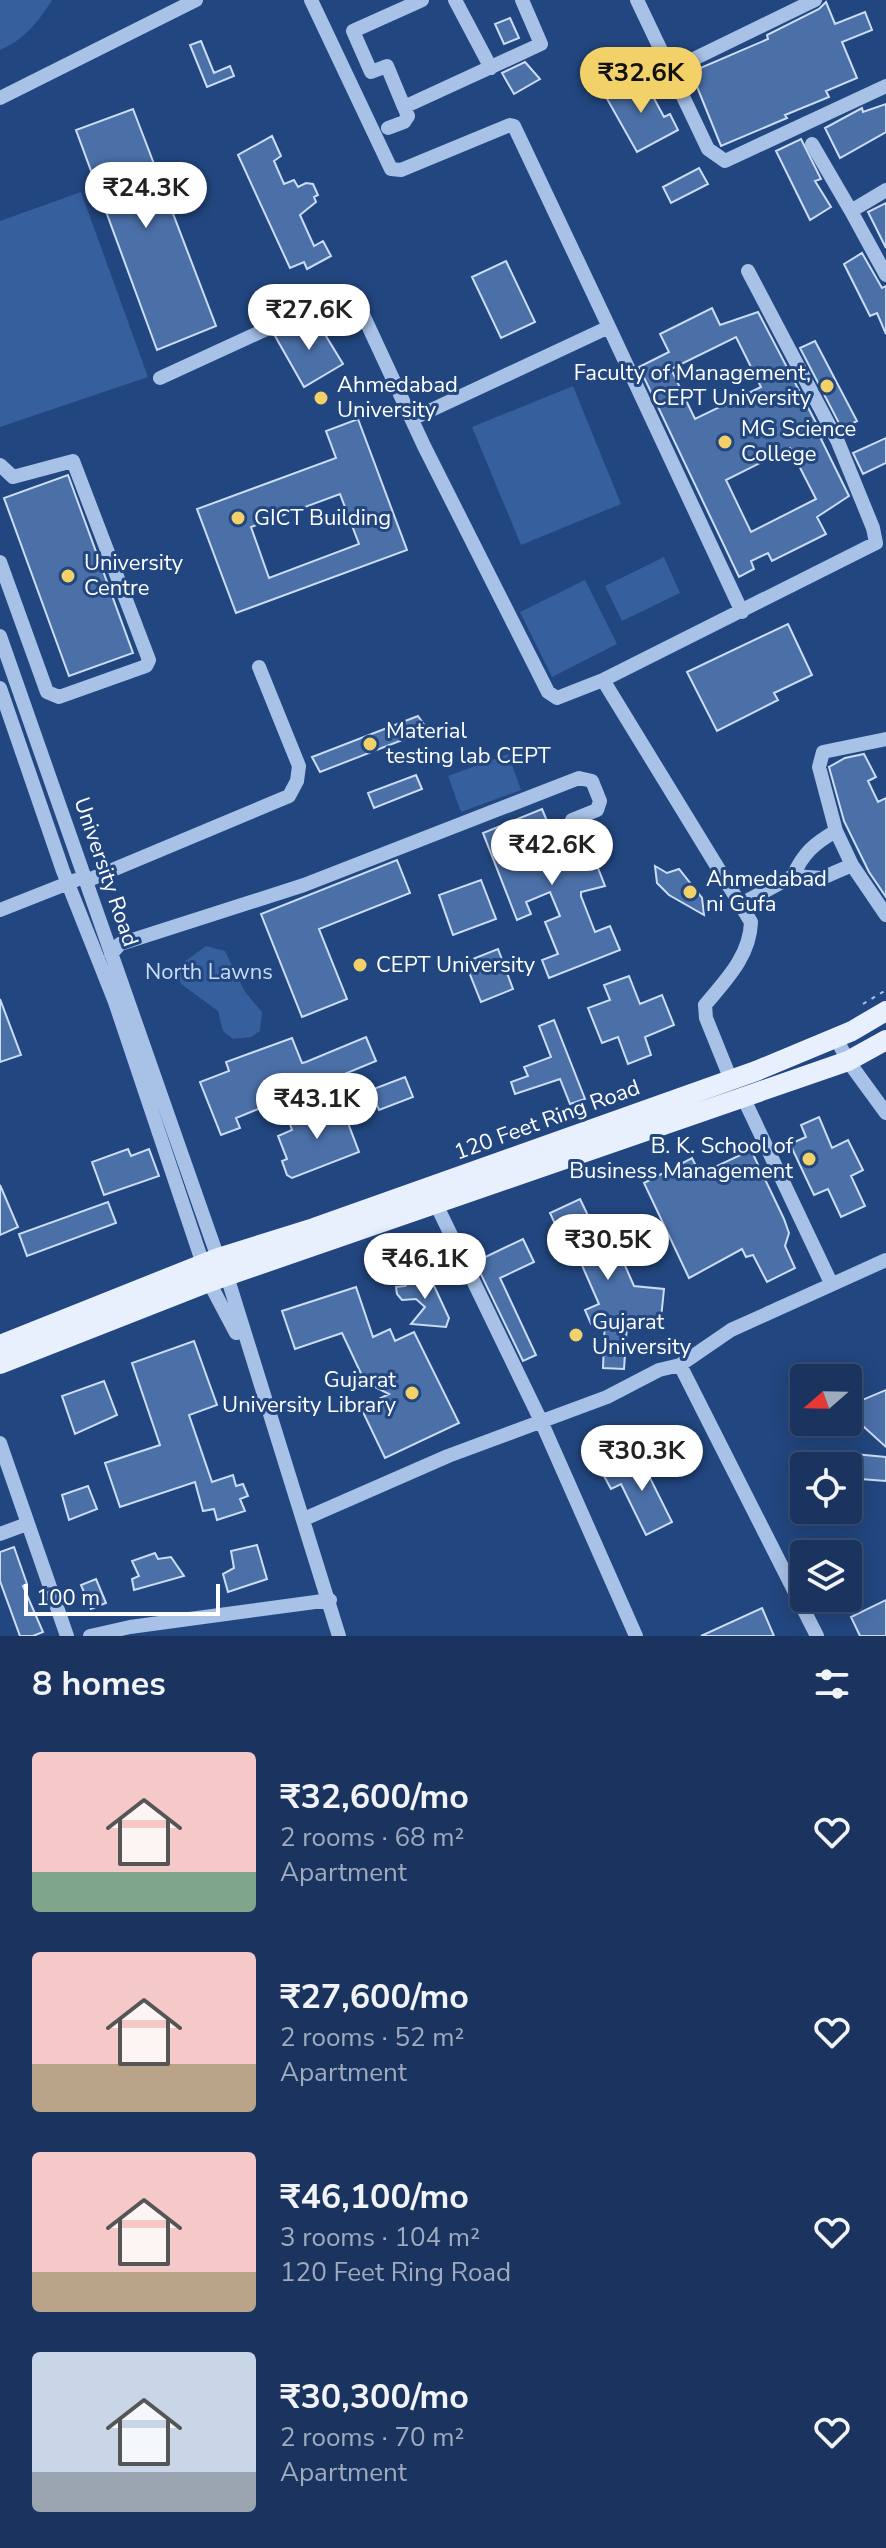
<!DOCTYPE html>
<html lang="en">
<head>
<meta charset="utf-8">
<style>
	:root { --surface:#1a345f; --page:#233c65; --text:#f1f3f6; --muted:#9faabd; --line:#384f74; --accent:#f3d169 }
	body { margin:0; font-family:"Nunito Sans",sans-serif; background:var(--page); color:var(--text); height:100vh; display:flex; flex-direction:column; font-size:30px; white-space:nowrap }
	* { box-sizing:border-box; margin:0 }
	p { font-size:26px; color:var(--muted) }
	.icon { flex:none; width:44px; height:44px; fill:none; stroke:currentColor; stroke-width:2; stroke-linecap:round; stroke-linejoin:round }
	.map { position:relative; height:1636px; overflow:hidden }
	.sheet { display:flex; flex-direction:column; background:var(--surface); flex:1 }
	.sheet>* { flex:none }
	.needle { width:52px; rotate:250deg }
	.fabs { position:absolute; left:790px; top:1364px; display:grid; gap:16px }
	.fabs a { display:grid; place-items:center; width:72px; height:72px; border-radius:8px; background:var(--surface); box-shadow:0 4px 20px #0003,0 0 0 2px var(--line); font-size:40px }
	.scale { position:absolute; left:24px; bottom:20px; width:196px; box-sizing:border-box; padding-left:8px; border:4px solid #fff; border-top:0; font-size:22px; line-height:28px; white-space:nowrap; color:#fff; -webkit-text-stroke:6px #22467f; paint-order:stroke }
	.price { position:absolute; translate:-50% -68px; padding:0 18px; border-radius:28px; background:#fff; color:#222; font-size:26px; line-height:52px; filter:drop-shadow(0 2px 4px #0008) }
	.price::after { content:''; position:absolute; left:50%; top:48px; width:24px; height:18px; margin-left:-12px; background:inherit; clip-path:polygon(0 0,100% 0,50% 100%) }
	.price.on { background:var(--accent); color:#111 }
	ul { padding:0; list-style:none }
	li { display:flex; align-items:center; gap:24px; height:200px; padding:0 32px }
	li span { display:grid; place-items:center; flex:none; width:224px; height:160px; border-radius:8px; color:#555 }
	li>.icon { margin-inline-start:auto }
	span .icon { width:96px; height:96px; fill:#fffc; stroke-width:1 }
	li b { font-size:34px }
	h2 { display:flex; justify-content:space-between; align-items:center; height:96px; padding:0 32px; font-size:34px }
	.map>svg:first-child { display:block }
	.green { fill:#365f9d }
	.building { fill:#4b70a8; stroke:#cbdcf5; stroke-width:2; fill-rule:evenodd }
	.lines { fill:none; stroke-linecap:round; stroke-linejoin:round }
	.path { stroke:#a7c1e7; stroke-width:2; stroke-dasharray:4 6; stroke-linecap:butt }
	.minor { stroke:#a7c1e7; stroke-width:14 }
	.major { stroke:#e9f0fd; stroke-width:20 }
	.poi-dot { fill:#f3d169; stroke:#22467f; stroke-width:3 }
	.labels { text-anchor:middle; dominant-baseline:central; stroke-width:6; stroke-linejoin:round; paint-order:stroke }
	.poi-label { font-size:22px; fill:#fff; stroke:#22467f; text-anchor:start }
	.street-label { font-size:22px; fill:#fff; stroke:#22467f }
	.park-label { font-size:22px; fill:#cbdcf5; stroke:#22467f }
</style>
</head>
<body>
<div class="map">
<svg width="886" height="1636" viewBox="0 0 886 1636">
	<rect width="100%" height="100%" fill="#22467f"/>
	<path class="green" d="M0,0H52C39,21 24,40 0,50Z
		M81,192L148,377L0,427V221Z
		M573,386L621,504L521,545L472,427Z
		M664,557L680,593L622,621L605,586Z
		M585,580L617,644L552,677L520,612Z
		M508,754L521,790L461,812L448,776Z
		M206,946L225,951L245,992L262,1012L260,1031L251,1037L233,1039L223,1031L218,1011L181,984L176,968Z"/>
	<path class="building" d="M826,2L835,24L865,12L872,30L842,42L857,78L826,91L829,97L785,115L787,118L721,146L691,72L768,39L767,35L819,9Z
		M510,18L519,38L504,44L495,24Z
		M201,41L214,73L230,66L234,76L207,87L190,45Z
		M525,62L540,79L514,94L502,73Z
		M643,78L664,117L670,114L678,130L637,152L606,97Z
		M886,104V132L840,158L825,128L862,108L863,112Z
		M133,109L216,326L157,350L76,130Z
		M272,136L281,156L274,161L284,184L294,180L298,187L306,183L313,184L318,195L314,197L316,202L300,215L314,246L323,241L331,256L307,269L304,262L290,268L238,155Z
		M801,139L821,179L815,181L831,207L810,220L776,151Z
		M699,168L708,184L671,203L663,187Z
		M886,203V248L868,212Z
		M862,253L882,288L886,286V334L877,313L870,316L844,264Z
		M506,261L535,322L501,338L472,277Z
		M712,308L720,325L758,312L824,438L821,439L849,496L817,517L826,534L772,561L768,553L751,561L754,569L739,577L639,367L669,352L660,334ZM736,337L761,387L695,419L671,369ZM790,448L816,499L751,532L726,480Z
		M315,318L343,364L304,387L275,336Z
		M815,341L857,421L842,429L800,348Z
		M358,419L407,550L236,613L197,509L336,458L326,431ZM340,494L359,544L269,578L251,527Z
		M886,438V463L863,474L853,453Z
		M68,475L133,653L69,676L4,498Z
		M788,624L812,675L774,693L778,700L717,731L687,672Z
		M418,716L428,730L320,772L312,757Z
		M864,754L876,777L868,781L878,802L886,798V897L869,872L844,821L829,767L845,758Z
		M416,775L422,789L374,808L368,793Z
		M542,809L556,843L587,840L605,886L581,892V896L595,932L610,926L620,950L549,978L542,960L558,954L545,922L560,916L550,892L526,902L531,914L517,920L483,833Z
		M397,860L410,893L319,929L347,999L302,1017L261,914Z
		M655,866L667,873L679,869L702,898L704,915L669,895L657,883Z
		M481,880L496,919L453,935L439,895Z
		M498,949L513,989L481,1002L465,962Z
		M629,976L640,1004L662,995L674,1025L645,1037L651,1055L628,1064L618,1037L602,1043L588,1008L610,1000L604,985Z
		M0,999L21,1055L0,1062Z
		M554,1020L585,1099L570,1104L560,1079L515,1094L511,1082L528,1076L524,1067L551,1057L539,1026Z
		M366,1037L376,1061L311,1088L308,1080L285,1090L288,1097L236,1118L240,1128L221,1135L200,1082L229,1071L226,1062L292,1038L302,1063L306,1062Z
		M405,1077L413,1097L379,1110L371,1090Z
		M340,1102L359,1152L292,1178L287,1175L282,1161L287,1159L278,1136L292,1130L289,1121Z
		M819,1117L832,1148L848,1140L863,1170L851,1176L865,1206L841,1217L828,1189L814,1195L790,1144L806,1137L801,1125Z
		M128,1149L131,1156L149,1149L159,1176L104,1195L92,1162Z
		M751,1150L784,1219L789,1233L785,1246L795,1268L767,1282L753,1255L746,1257L742,1249L689,1278L644,1183L692,1158L700,1174Z
		M0,1185L18,1227L0,1235Z
		M580,1199L593,1226L605,1220L634,1286L664,1289L660,1328L627,1325L624,1369L603,1368L605,1318L591,1324L585,1310L599,1304L574,1247L567,1250L550,1213Z
		M108,1202L116,1223L27,1256L19,1234Z
		M523,1239L534,1262L500,1278L536,1355L523,1361L475,1262Z
		M429,1275L449,1318L446,1327L411,1324L425,1307L416,1299L402,1300L397,1294L396,1287L405,1286L414,1277Z
		M356,1287L373,1337L390,1329L395,1341L414,1332L459,1423L385,1458L361,1408L389,1394L365,1382L342,1333L295,1349L282,1311Z
		M194,1341L217,1405L189,1415L212,1482L233,1475L236,1486L243,1484L248,1496L240,1499L245,1511L217,1520L214,1509L203,1511L195,1482L120,1507L105,1463L160,1445L132,1363Z
		M104,1381L117,1415L75,1434L62,1396Z
		M886,1390V1447L864,1427L848,1426V1406Z
		M822,1451L886,1457V1481L848,1478V1466H821Z
		M654,1454L659,1465L647,1472L672,1522L646,1535L621,1484L611,1489L604,1476Z
		M88,1486L97,1509L69,1520L62,1495Z
		M257,1545L267,1579L228,1592L223,1574L234,1568L231,1551Z
		M14,1547L27,1584L23,1586L43,1632L33,1636H20L0,1581V1552Z
		M155,1553L158,1559L171,1557L184,1576L134,1590L132,1579L139,1576L132,1561Z
		M96,1579L106,1603L91,1609L81,1585Z
		M886,1600V1636H860L851,1617Z
		M762,1608L774,1636H701Z"/>
	<g class="lines">
		<path class="path" d="M863,1004L886,990"/>
		<path class="minor" d="M311,0L391,169L401,170L510,125L514,126L609,327L412,419
			M422,0L353,31L371,72L387,66L404,107L541,44L522,0
			M455,0L491,68
			M637,0L708,149L725,161L886,86
			M669,71L815,0
			M0,98L196,0
			M388,128L404,122L408,116L404,107
			M812,144L851,211L886,190
			M851,211L886,275
			M609,327L742,612
			M160,378L332,299L348,296L359,306L424,446L548,692L557,698L603,680L751,922C750,956 726,980 705,1005L706,1018L731,1080
			M0,465L13,477L73,461L149,660L146,666L59,697L47,692L0,562
			M0,636L218,1258
			M603,680L876,543L873,528L838,442L748,271
			M0,688L63,871L115,1002L203,1264
			M836,831L852,865
			M793,876C803,853 815,843 836,831L819,767L823,752L886,739
			M86,881L289,796L297,781L299,766L259,667
			M741,904L793,876L822,878L852,865L886,915
			M0,910L76,880
			M111,954L120,944L304,885L579,778L592,781L600,801L597,810L572,820
			M836,1038L848,1061L886,1113
			M742,1095L831,1283
			M435,1202L541,1421L636,1636
			M227,1276L339,1636
			M209,1282L236,1333
			M680,1365L817,1636
			M0,1443L67,1636
			M304,1519L448,1456L607,1397L659,1370L680,1365L731,1330L886,1260
			M0,1534L27,1524
			M90,1636L130,1627L330,1600"/>
		<path class="major" d="M0,1345L218,1258L314,1228L756,1071L852,1031L886,1011
			M0,1364L209,1282L848,1061L886,1040"/>
	</g>
	<g class="poi-dot">
		<circle cx="827" cy="386" r="8"/>
		<circle cx="321" cy="398" r="8"/>
		<circle cx="725" cy="442" r="8"/>
		<circle cx="238" cy="518" r="8"/>
		<circle cx="68" cy="576" r="8"/>
		<circle cx="370" cy="744" r="8"/>
		<circle cx="690" cy="892" r="8"/>
		<circle cx="360" cy="965" r="8"/>
		<circle cx="809" cy="1159" r="8"/>
		<circle cx="576" cy="1335" r="8"/>
		<circle cx="412" cy="1393" r="8"/>
	</g>
	<g class="labels">
		<g class="poi-label">
			<text x="811" y="373" text-anchor="end">Faculty of Management,<tspan x="811" dy="25">CEPT University</tspan></text>
			<text x="337" y="385">Ahmedabad<tspan x="337" dy="25">University</tspan></text>
			<text x="741" y="429">MG Science<tspan x="741" dy="25">College</tspan></text>
			<text x="254" y="518">GICT Building</text>
			<text x="84" y="563">University<tspan x="84" dy="25">Centre</tspan></text>
			<text x="386" y="731">Material<tspan x="386" dy="25">testing lab CEPT</tspan></text>
			<text x="706" y="879">Ahmedabad<tspan x="706" dy="25">ni Gufa</tspan></text>
			<text x="376" y="965">CEPT University</text>
			<text x="793" y="1146" text-anchor="end">B. K. School of<tspan x="793" dy="25">Business Management</tspan></text>
			<text x="592" y="1322">Gujarat<tspan x="592" dy="25">University</tspan></text>
			<text x="396" y="1380" text-anchor="end">Gujarat<tspan x="396" dy="25">University Library</tspan></text>
		</g>
		<g class="street-label">
			<text transform="translate(106 872) rotate(71)">University Road</text>
			<text transform="translate(547 1120) rotate(-20)">120 Feet Ring Road</text>
		</g>
		<g class="park-label">
			<text x="209" y="972">North Lawns</text>
		</g>
	</g>
</svg>
<div class="fabs">
<a><svg class="needle" viewBox="-14 -14 28 28"><path d="M0-13l5 13h-10z" fill="#e53935"/><path d="M0 13l5-13h-10z" fill="#9faabd"/></svg></a>
<a><svg class="icon" aria-label="locate" viewBox="0 0 24 24"><circle cx="12" cy="12" r="6"/><path d="M12 2v4M12 18v4M2 12h4M18 12h4"/></svg></a>
<a><svg class="icon" aria-label="layers" viewBox="0 0 24 24"><path d="M12 4l9 5-9 5-9-5zM3 14l9 5 9-5"/></svg></a>
</div>
<div class="scale">100 m</div>
<b class="price on" style="left:641px;top:115px">₹32.6K</b>
<b class="price" style="left:146px;top:230px">₹24.3K</b>
<b class="price" style="left:309px;top:352px">₹27.6K</b>
<b class="price" style="left:552px;top:887px">₹42.6K</b>
<b class="price" style="left:317px;top:1141px">₹43.1K</b>
<b class="price" style="left:608px;top:1282px">₹30.5K</b>
<b class="price" style="left:425px;top:1301px">₹46.1K</b>
<b class="price" style="left:642px;top:1493px">₹30.3K</b>
</div>
<section class="sheet">
<h2>8 homes<svg class="icon" aria-label="filters" viewBox="0 0 24 24"><path d="M4 7h16M4 17h16"/><circle cx="9" cy="7" r="2"/><circle cx="15" cy="17" r="2"/></svg></h2>
<ul>
<li><span style="background:linear-gradient(#f6c9c9 75%,#7fa58c 0)"><svg class="icon" aria-label="home" viewBox="0 0 24 24"><path d="M3 11l9-7 9 7M6 9v11h12V9"/></svg></span><div><b>₹32,600/mo</b><p>2 rooms · 68 m²</p><p>Apartment</p></div><svg class="icon" aria-label="heart" viewBox="0 0 24 24"><path d="M12 20l-8-8c-3-5 5-10 8-4 3-6 11-1 8 4z"/></svg></li>
<li><span style="background:linear-gradient(#f6c9c9 70%,#b9a48a 0)"><svg class="icon" aria-label="home" viewBox="0 0 24 24"><path d="M3 11l9-7 9 7M6 9v11h12V9"/></svg></span><div><b>₹27,600/mo</b><p>2 rooms · 52 m²</p><p>Apartment</p></div><svg class="icon" aria-label="heart" viewBox="0 0 24 24"><path d="M12 20l-8-8c-3-5 5-10 8-4 3-6 11-1 8 4z"/></svg></li>
<li><span style="background:linear-gradient(#f6c9c9 75%,#b9a48a 0)"><svg class="icon" aria-label="home" viewBox="0 0 24 24"><path d="M3 11l9-7 9 7M6 9v11h12V9"/></svg></span><div><b>₹46,100/mo</b><p>3 rooms · 104 m²</p><p>120 Feet Ring Road</p></div><svg class="icon" aria-label="heart" viewBox="0 0 24 24"><path d="M12 20l-8-8c-3-5 5-10 8-4 3-6 11-1 8 4z"/></svg></li>
<li><span style="background:linear-gradient(#c9d6e8 75%,#9aa5b1 0)"><svg class="icon" aria-label="home" viewBox="0 0 24 24"><path d="M3 11l9-7 9 7M6 9v11h12V9"/></svg></span><div><b>₹30,300/mo</b><p>2 rooms · 70 m²</p><p>Apartment</p></div><svg class="icon" aria-label="heart" viewBox="0 0 24 24"><path d="M12 20l-8-8c-3-5 5-10 8-4 3-6 11-1 8 4z"/></svg></li>
</ul>
</section>
</body>
</html>
